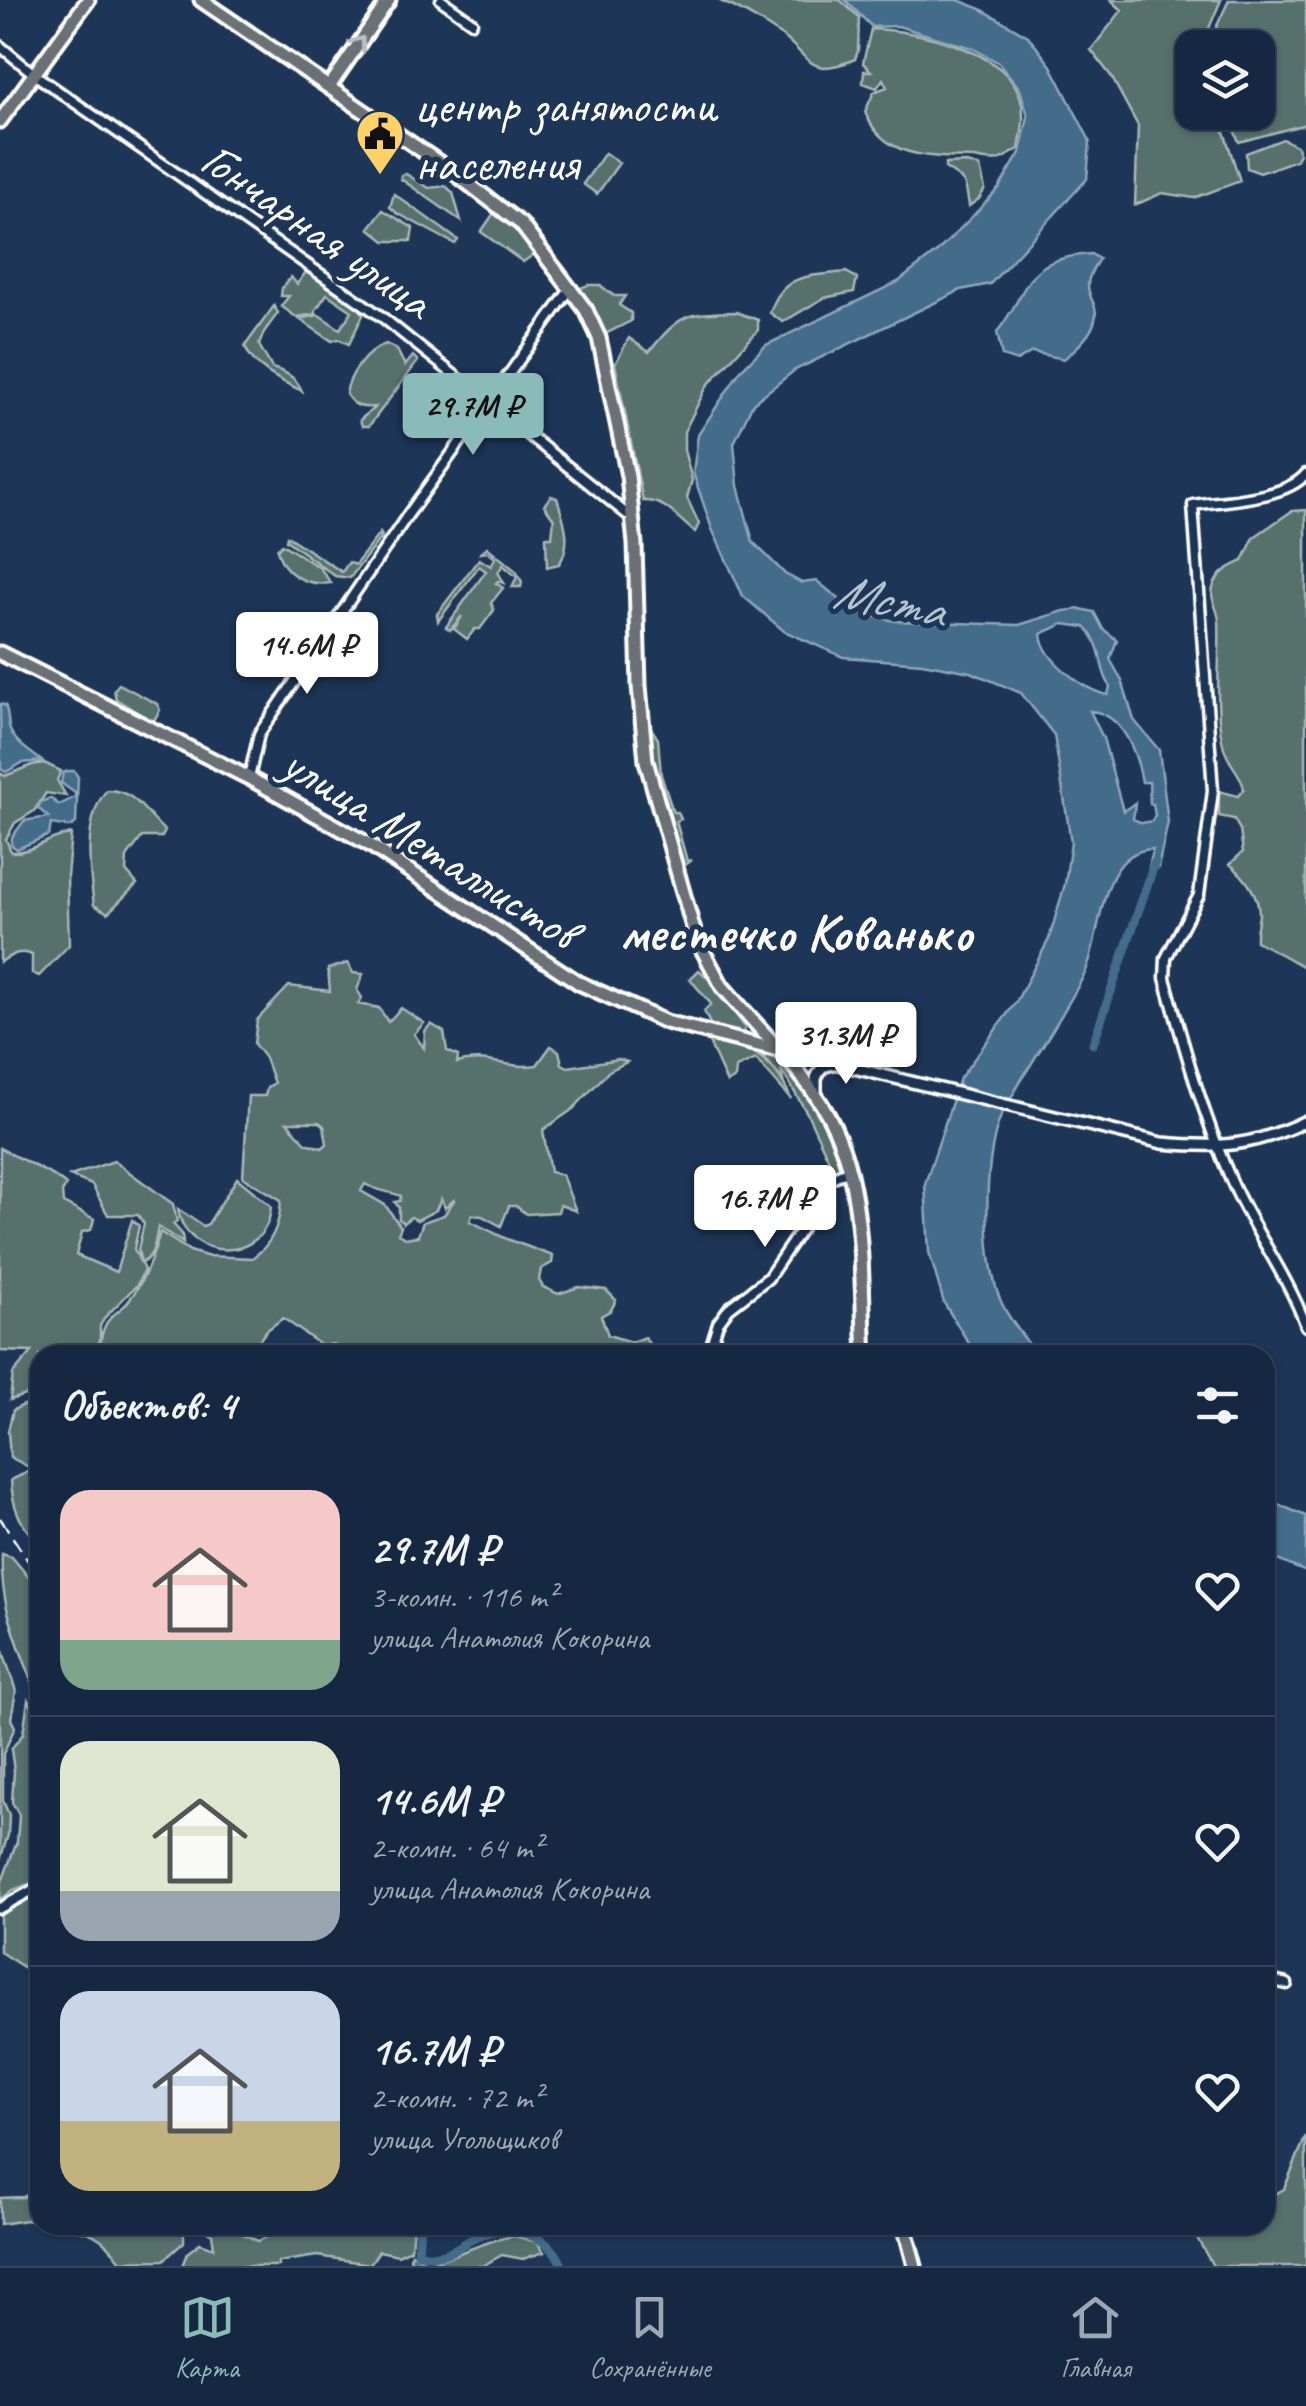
<!DOCTYPE html>
<html lang="ru">
<head>
<meta charset="utf-8">
<style>
	:root { --surface:#162841; --page:#23344c; --text:#f1f3f6; --muted:#9ea6b1; --line:#35445a; --accent:#8bbbb9 }
	body { margin:0; font-family:Caveat,sans-serif; background:var(--page); color:var(--text); height:100vh; display:flex; flex-direction:column; font-size:38px; white-space:nowrap }
	* { box-sizing:border-box; margin:0 }
	p { font-size:32px; color:var(--muted) }
	.icon { flex:none; width:55px; height:55px; fill:none; stroke:currentColor; stroke-width:2; stroke-linecap:round; stroke-linejoin:round }
	.map { position:relative; flex:1; overflow:hidden }
	.details { position:absolute; left:30px; top:1345px; width:1245px; height:890px; display:flex; flex-direction:column; background:var(--surface); border-radius:30px; box-shadow:0 2px 8px #0004,0 0 0 2px var(--line) }
	.details>* { flex:none }
	.tools { position:absolute; left:1175px; top:30px; display:grid; gap:20px }
	.tools a { display:grid; place-items:center; width:100px; height:100px; border-radius:20px; background:var(--surface); box-shadow:0 2px 8px #0004,0 0 0 2px var(--line); font-size:50px }
	.price { position:absolute; translate:-50% -85px; padding:0 22px; border-radius:10px; background:#fff; color:#222; font-size:32px; line-height:65px; filter:drop-shadow(0 2px 5px #0008) }
	.price::after { content:''; position:absolute; left:50%; top:60px; width:30px; height:22px; margin-left:-15px; background:inherit; clip-path:polygon(0 0,100% 0,50% 100%) }
	.price.on { background:var(--accent); color:#111 }
	ul { padding:0; list-style:none }
	li { display:flex; align-items:center; gap:30px; height:250px; padding:0 30px }
	li+li { border-top:2px solid var(--line) }
	li span { display:grid; place-items:center; flex:none; width:280px; height:200px; border-radius:30px; color:#555 }
	li>.icon { margin-inline-start:auto }
	span .icon { width:120px; height:120px; fill:#fffc; stroke-width:1 }
	li b { font-size:42px }
	h2 { display:flex; justify-content:space-between; align-items:center; height:120px; padding:0 30px; font-size:42px }
	.tab-bar { display:flex; justify-content:space-around; align-items:center; height:140px; border-top:2px solid var(--line); background:var(--surface); font-size:28px; color:var(--muted) }
	.tab-bar a { display:grid; justify-items:center; gap:5px }
	.tab-bar .on { color:var(--accent) }
	.map>svg:first-child { display:block }
	.green { fill:#566f6c; stroke:#aab7b6; stroke-width:2.5; fill-rule:evenodd }
	.water { fill:#426c89; stroke:#8ea7b8; stroke-width:2.5; fill-rule:evenodd }
	.lines { fill:none; stroke-linecap:round; stroke-linejoin:round }
	.river { stroke:#426c89; stroke-width:9 }
	.tertiary-casing { stroke:#fff; stroke-width:15 }
	.secondary-casing { stroke:#fff; stroke-width:16 }
	.primary-casing { stroke:#fff; stroke-width:19 }
	.tertiary { stroke:#1d3557; stroke-width:8 }
	.secondary { stroke:#1d3557; stroke-width:9 }
	.primary { stroke:#6b6f75; stroke-width:11 }
	.rail { stroke:#fff; stroke-width:2.5; stroke-dasharray:15 8; stroke-linecap:butt }
	.oneway { stroke:#bcbec1 }
	.labels { text-anchor:middle; dominant-baseline:central; stroke-width:10; stroke-linejoin:round; paint-order:stroke }
	.poi-label { font-size:50px; fill:#fff; stroke:#1d3557; text-anchor:start }
	.street-label { font-size:50px; fill:#fff; stroke:#1d3557 }
	.water-label { font-size:52px; font-style:italic; fill:#b3c4d0; stroke:#1d3557 }
	.neighbourhood-label { font-size:52px; font-weight:bold; fill:#fff; stroke:#1d3557 }
</style>
</head>
<body>
<div class="map">
<svg width="1306" height="2266" viewBox="0 0 1306 2266">
	<rect width="100%" height="100%" fill="#1d3557"/>
	<filter id="ink" filterUnits="userSpaceOnUse"><feTurbulence type="fractalNoise" baseFrequency=".01" numOctaves="2"/><feDisplacementMap in="SourceGraphic" scale="20" xChannelSelector="R" yChannelSelector="G"/><feConvolveMatrix kernelMatrix="1 2 1 2 8 2 1 2 1" color-interpolation-filters="sRGB"/></filter>
	<g filter="url(#ink)">
		<path class="green" d="M718,0H840L859,17L858,51L855,59C846,63 833,67 824,67C808,66 798,48 786,39C766,24 742,10 718,0Z
			M1111,0H1221L1201,47L1192,48V112L1218,113L1240,181L1194,198L1162,193L1135,205L1138,126L1111,76L1091,50L1122,10Z
			M1229,0H1306V124L1239,142L1227,113L1258,112V48L1207,47Z
			M871,29C915,30 1004,49 1020,96C1026,115 1022,130 1019,149C1013,152 1005,158 998,160C990,162 982,159 974,158C931,157 883,159 865,112L874,92L887,87L883,79L877,88L863,83L864,71H871L863,63Z
			M1283,139L1297,146L1299,153L1296,160L1260,173L1247,168L1246,153Z
			M605,153L619,163L597,194L583,184Z
			M967,163L980,167L985,189L979,199L969,206C965,180 967,182 945,168V164Z
			M406,174L429,188L446,186L453,193L461,221L401,179V175Z
			M394,194L458,240L455,244L397,213L390,207Z
			M383,210L413,228L411,241H385L369,228Z
			M496,210C511,220 531,235 533,255L523,262L481,232Z
			M306,272L359,306L363,315L349,344L338,339L332,341L299,319L319,315L340,329L352,311L327,294L315,311L317,314L296,317L281,306L289,296H281L282,288L291,277L297,284Z
			M846,272L857,278L854,292L824,298L783,322L770,313C783,272 809,277 846,272Z
			M588,285H600L614,296H625L619,305L631,313V321L605,334L578,289Z
			M274,306L278,313L264,332L259,345L272,368C286,372 296,377 302,391C281,381 253,368 245,346Z
			M736,312L758,320V330L707,386L684,432V450L692,480L687,498L699,524L695,532C677,519 667,500 643,501L615,364L629,338L649,352C682,312 684,314 736,312Z
			M386,344L397,350L405,366L413,356L418,361L369,426H362L360,420L375,407C361,408 354,407 346,394C349,374 367,350 386,344Z
			M551,496L557,498C564,520 573,544 559,564L547,567L546,537H552L554,519L544,505Z
			M1306,510V968L1256,941C1255,931 1258,924 1259,915C1260,895 1244,876 1230,864L1243,852L1240,830L1234,819L1219,816V791L1238,796L1244,789C1241,772 1228,764 1224,748C1213,708 1221,663 1219,622C1219,608 1208,600 1214,585C1220,571 1230,567 1243,561L1254,537L1292,511Z
			M380,533L382,536L350,578L335,576L286,540L287,536L342,572L349,562L355,565Z
			M282,544L320,568L331,583C307,586 283,575 277,549Z
			M487,547L516,571L522,582L521,587H512L517,577L503,565L498,572L504,583L498,581L496,583L503,588L491,603L494,610L480,629H475L467,639L454,629L462,616L450,630L446,627L486,571L479,566L438,621L437,614L479,559L491,566L495,558L488,552L481,553Z
			M119,684L157,704L160,710L153,722L116,699L114,690Z
			M651,728L658,739L661,775L673,812H678L681,819L676,821L687,861L692,860L684,866L680,863L651,764Z
			M44,763L61,771L57,780L66,796L46,793L34,811L15,823L6,839L11,852C34,853 49,836 71,834L67,876L69,945L39,976L32,973V955C19,949 11,956 0,962V773L5,776L32,765Z
			M107,790C136,790 145,814 165,831L162,837H142L127,857L126,871L137,884L108,913L94,905C89,871 83,817 107,790Z
			M348,963L353,973L363,974L357,990L362,998L358,1004L379,1008L388,1022L401,1008L424,1023L414,1034L424,1048L425,1031L431,1024L444,1032L447,1051L458,1056L457,1063C485,1054 509,1070 537,1065L551,1046L559,1051L562,1064L568,1067L619,1059L627,1062L609,1071L573,1109L543,1130L550,1172L562,1175L576,1211L560,1205L558,1212L526,1214L516,1206H509L501,1226L482,1216L472,1215L470,1221L507,1239L553,1256L552,1263L541,1269L539,1280L543,1287L558,1294L579,1287L606,1290L616,1300L611,1310L601,1316L608,1335L631,1342L645,1337L655,1355H353L333,1344L322,1346L283,1318L266,1331L249,1355H95C102,1343 100,1336 105,1326C109,1316 120,1311 127,1303C144,1282 153,1258 160,1232L190,1251L206,1256L252,1258C272,1245 280,1223 281,1200L243,1177L248,1096H265L267,1088L274,1083L265,1058L254,1044L257,1020L289,986L330,991L328,969ZM287,1122H319L324,1126L327,1144L322,1148L306,1143ZM365,1184C377,1191 388,1191 401,1196L400,1201L395,1202L399,1208V1219L403,1223L411,1217L417,1220L436,1210L441,1199L445,1208L455,1199L444,1215L423,1222L418,1236L405,1238L398,1234L401,1227L385,1205L361,1191Z
			M699,970L709,979L745,1027L744,1032L740,1034L712,1028L704,1011L711,1004L690,979Z
			M708,1040C748,1042 776,1061 791,1099L756,1059L736,1068L735,1078L727,1083Z
			M758,1050C765,1052 775,1054 780,1058C805,1077 842,1139 841,1171L833,1169L807,1113L781,1069L783,1080Z
			M0,1148C17,1158 54,1174 66,1185L62,1192L63,1203L94,1219L91,1230L82,1232L76,1255L116,1272L132,1220L139,1226L134,1249L144,1270L137,1285L105,1317L100,1326V1341L90,1355H40V1390L10,1400L13,1374L32,1352L0,1351Z
			M114,1161L173,1204L177,1221L173,1224L182,1234L183,1243L158,1227C155,1240 155,1257 141,1263L138,1249L144,1224L138,1215H108L92,1185L70,1176Z
			M237,1178L271,1206C268,1265 185,1262 178,1209L203,1226L208,1224Z
			M40,1397V1473L10,1457L8,1431L13,1410Z
			M30,1471L40,1478V1544C21,1528 12,1505 11,1480Z
			M2,1554L12,1557L40,1591V1700C32,1687 31,1676 25,1663C11,1625 0,1596 2,1554Z
			M0,1642L16,1691L11,1719L15,1727L3,1754V1801L9,1815L8,1835L0,1860Z
			M28,1700L40,1719V1880L13,1890L0,1900L1,1884L17,1842L19,1815L12,1802L14,1771L11,1749L23,1734Z
			M40,1892V1970L25,1968L0,1952V1915L13,1904Z
			M1306,2136V2266H1213L1197,2238L1220,2225H1265V2199L1284,2189Z
			M37,2191L40,2194V2223L26,2220L0,2224V2198L23,2197Z
			M51,2225H184V2242L164,2260L121,2261C98,2230 87,2231 51,2225Z
			M198,2225H235L237,2231L258,2241L290,2225H413L411,2249L398,2255L379,2251L370,2264L317,2256L278,2262V2266H182L187,2253L200,2243L214,2248L212,2234Z
			M514,2236L537,2242L544,2252L523,2259L502,2255L482,2266H414L410,2258L412,2253L427,2263C458,2257 483,2240 514,2236Z"/>
		<path class="water" d="M845,0H958L981,9L1028,36L1051,66L1090,141L1087,179L990,284L961,290L795,370L753,403L734,443L738,486L753,542L785,574L802,583L817,581L839,599L867,615L895,621L1019,625L1064,611L1081,609L1094,612L1103,629L1117,640L1110,659L1122,681L1134,720L1159,750L1168,822L1158,868L1148,873L1153,849C1098,850 1102,937 1085,973C1066,1011 1041,1047 1019,1084C1012,1097 1002,1111 998,1124C984,1168 984,1247 997,1291C1004,1314 1023,1336 1037,1355H976L944,1303L929,1252L925,1184L960,1078L1016,1002L1049,939L1065,884L1071,842L1054,735L1021,693L971,672L922,663L843,657L784,631L743,596L712,529L693,473L698,435L740,371L766,345L898,282L938,251L968,221L999,188L1020,153L1028,116L1020,89L999,63L972,48L898,26L872,27ZM1063,624L1085,627C1106,650 1096,663 1110,686L1108,695C1084,691 1043,659 1041,634ZM1090,711C1123,713 1137,754 1142,782H1149L1150,804H1153L1155,815L1152,821L1142,823L1133,819L1135,803L1123,811L1103,738Z
			M1091,254L1099,259C1071,299 1107,297 1092,328C1086,340 1074,350 1064,359L1032,352L1017,361L1002,356L997,332C1032,288 1021,259 1091,254Z
			M0,704L5,705C9,714 7,721 10,730C17,745 31,752 42,761L22,763L6,772L1,769Z
			M68,771H74L78,777L76,823L70,827L51,824L49,835L17,849L11,845L12,837L24,821L48,817L38,808L41,802L50,798L59,805L75,797V793L61,783L63,773Z
			M1265,1499L1306,1516V1572L1265,1555Z"/>
		<g class="lines">
			<path class="river" d="M1093,1044L1155,862
				M420,2225L418,2253C449,2262 457,2244 483,2234C512,2224 552,2236 562,2266"/>
			<g class="tertiary-casing">
				<path id="tertiary" d="M441,0L472,22
					M0,46L34,74L382,317L633,519
					M1306,474C1285,499 1225,500 1193,505L1213,791L1199,895L1166,958L1165,978C1184,1047 1203,1116 1232,1182C1254,1232 1287,1274 1306,1326
					M249,778L259,734L407,516L571,288
					M708,1355L718,1323L729,1308L768,1278L802,1228L810,1195L819,1184L849,1170
					M0,1908L40,1886
					M1265,1979L1287,1984"/>
			</g>
			<g class="secondary-casing">
				<path id="secondary" d="M780,1050L1162,1143C1220,1148 1252,1147 1306,1121
					M816,1096V1078L822,1067L833,1064"/>
			</g>
			<g class="primary-casing">
				<path id="primary" d="M201,0L453,172L521,224L586,310L599,338L628,476L635,544L639,686L646,761L696,938L722,986C755,1025 795,1062 822,1105C867,1176 860,1274 865,1355
					M329,87L389,0
					M0,121L88,0
					M0,653L249,778L370,845L579,983L666,1022L774,1049
					M904,2225L915,2266"/>
			</g>
			<use href="#tertiary" class="tertiary"/>
			<use href="#secondary" class="secondary"/>
			<use href="#primary" class="primary"/>
			<path class="rail" d="M0,1518L40,1579"/>
		</g>
		<defs><path id="oneway-chevron" d="M-2-3.5L2.5 0L-2 3.5" fill="none" stroke-width="1.6" stroke-linecap="round" stroke-linejoin="round" transform="scale(2.5)"/></defs>
		<use class="oneway" href="#oneway-chevron" transform="translate(359 43) rotate(-55)"/>
	</g>
	<defs>
		<g id="civic-pin" transform="scale(2.5)"><path d="M0 17L-7.5 6A9.5 9.5 0 1 1 7.5 6Z" fill="#ffd166" stroke="#1d3557"/><path d="M-.6-6.5H3V-4.5H.6V-3L4-1V1h2V6H-6V1h2V-1L-.6-3ZM-1.2 2.5V6h2.4V2.5Z" fill="#111"/></g>
	</defs>
	<g fill-rule="evenodd">
		<use href="#civic-pin" x="380" y="134"/>
	</g>
	<g class="labels">
		<g class="poi-label">
			<text x="415" y="105">центр занятости<tspan x="415" dy="58">населения</tspan></text>
		</g>
		<g class="street-label">
			<text transform="translate(317 230) rotate(35)">Гончарная улица</text>
			<text transform="translate(430 847) rotate(32)">улица Металлистов</text>
		</g>
		<g class="water-label">
			<text transform="translate(889 600) rotate(11)">Мста</text>
		</g>
		<g class="neighbourhood-label">
			<text x="796" y="933">местечко Кованько</text>
		</g>
	</g>
</svg>
<div class="tools">
<a><svg class="icon" aria-label="layers" viewBox="0 0 24 24"><path d="M12 4l9 5-9 5-9-5zM3 14l9 5 9-5"/></svg></a>
</div>
<b class="price on" style="left:473px;top:458px">29.7M ₽</b>
<b class="price" style="left:307px;top:697px">14.6M ₽</b>
<b class="price" style="left:846px;top:1087px">31.3M ₽</b>
<b class="price" style="left:765px;top:1250px">16.7M ₽</b>
<section class="details">
<h2>Объектов: 4<svg class="icon" aria-label="filters" viewBox="0 0 24 24"><path d="M4 7h16M4 17h16"/><circle cx="9" cy="7" r="2"/><circle cx="15" cy="17" r="2"/></svg></h2>
<ul>
<li><span style="background:linear-gradient(#f6c9c9 75%,#7fa58c 0)"><svg class="icon" aria-label="home" viewBox="0 0 24 24"><path d="M3 11l9-7 9 7M6 9v11h12V9"/></svg></span><div><b>29.7M ₽</b><p>3-комн. · 116 m²</p><p>улица Анатолия Кокорина</p></div><svg class="icon" aria-label="heart" viewBox="0 0 24 24"><path d="M12 20l-8-8c-3-5 5-10 8-4 3-6 11-1 8 4z"/></svg></li>
<li><span style="background:linear-gradient(#dfe7d0 75%,#9aa5b1 0)"><svg class="icon" aria-label="home" viewBox="0 0 24 24"><path d="M3 11l9-7 9 7M6 9v11h12V9"/></svg></span><div><b>14.6M ₽</b><p>2-комн. · 64 m²</p><p>улица Анатолия Кокорина</p></div><svg class="icon" aria-label="heart" viewBox="0 0 24 24"><path d="M12 20l-8-8c-3-5 5-10 8-4 3-6 11-1 8 4z"/></svg></li>
<li><span style="background:linear-gradient(#c9d6e8 65%,#c2b280 0)"><svg class="icon" aria-label="home" viewBox="0 0 24 24"><path d="M3 11l9-7 9 7M6 9v11h12V9"/></svg></span><div><b>16.7M ₽</b><p>2-комн. · 72 m²</p><p>улица Угольщиков</p></div><svg class="icon" aria-label="heart" viewBox="0 0 24 24"><path d="M12 20l-8-8c-3-5 5-10 8-4 3-6 11-1 8 4z"/></svg></li>
</ul>
</section>
</div>
<nav class="tab-bar">
<a class="on"><svg class="icon" aria-label="map" viewBox="0 0 24 24"><path d="M3 6l6-2 6 2 6-2v14l-6 2-6-2-6 2zM9 4v14M15 6v14"/></svg>Карта</a>
<a><svg class="icon" aria-label="saved" viewBox="0 0 24 24"><path d="M7 4h10v16l-5-4-5 4z"/></svg>Сохранённые</a>
<a><svg class="icon" aria-label="home" viewBox="0 0 24 24"><path d="M3 11l9-7 9 7M6 9v11h12V9"/></svg>Главная</a>
</nav>
</body>
</html>
